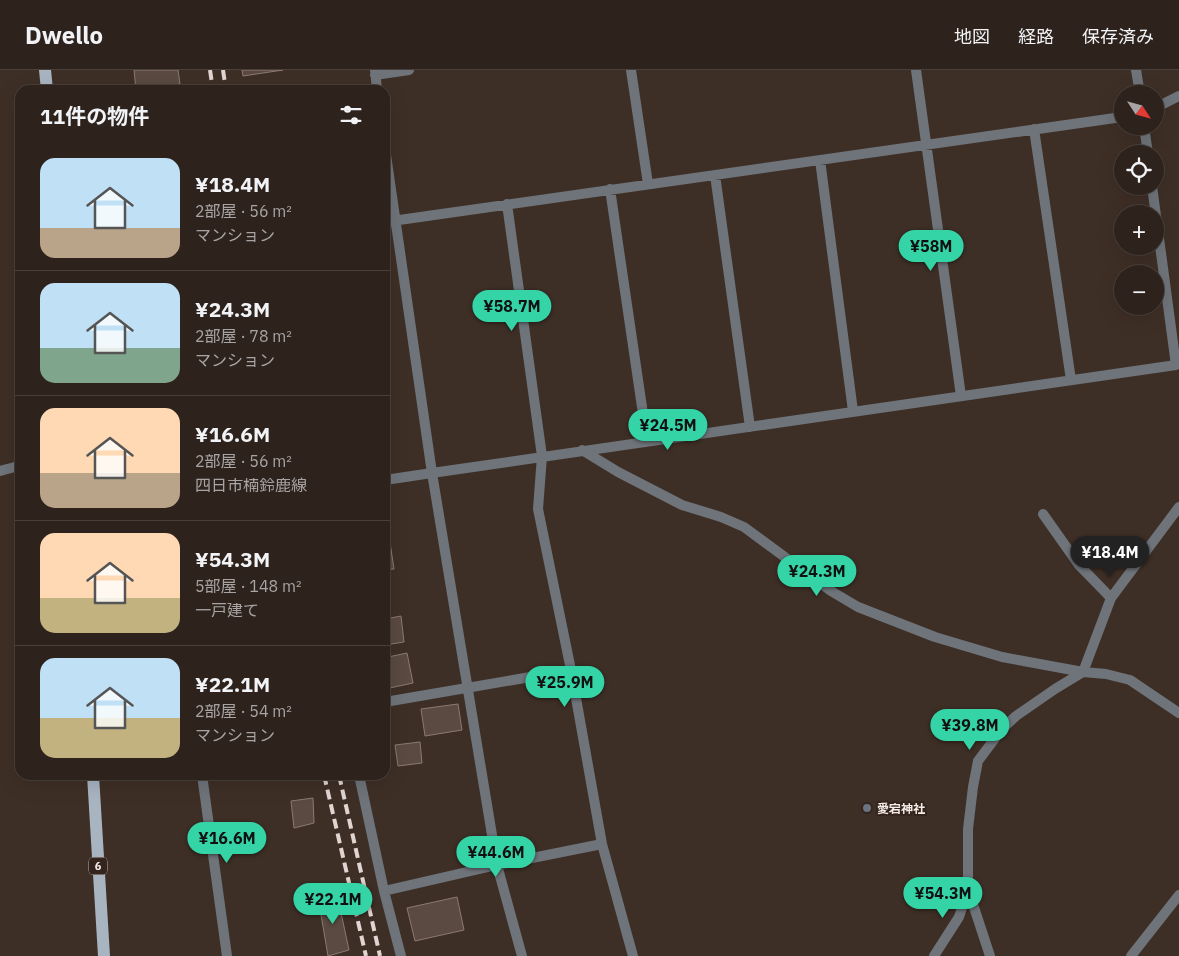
<!DOCTYPE html>
<html lang="ja">
<head>
<meta charset="utf-8">
<style>
	:root { --surface:#2e231c; --page:#3a2f29; --text:#f1f3f6; --muted:#a7a4a3; --line:#49403b; --accent:#35d4a7 }
	body { margin:0; font-family:"IBM Plex Sans","Noto Sans JP",sans-serif; background:var(--page); color:var(--text); height:100vh; display:flex; flex-direction:column; font-size:19px; white-space:nowrap }
	* { box-sizing:border-box; margin:0 }
	p { font-size:16px; color:var(--muted) }
	.icon { flex:none; width:28px; height:28px; fill:none; stroke:currentColor; stroke-width:2; stroke-linecap:round; stroke-linejoin:round }
	.map { position:relative; flex:1; overflow:hidden }
	.details { position:absolute; left:15px; top:15px; width:375px; height:695px; display:flex; flex-direction:column; background:var(--surface); border-radius:15px; box-shadow:0 5px 20px #0002,0 0 0 1px var(--line) }
	.details>* { flex:none }
	.needle { width:32px; rotate:126deg }
	.buttons { position:absolute; left:1114px; top:15px; display:grid; gap:10px }
	.buttons a { display:grid; place-items:center; width:50px; height:50px; border-radius:50%; background:var(--surface); box-shadow:0 5px 20px #0002,0 0 0 1px var(--line); font-size:25px }
	.price { position:absolute; translate:-50% -42px; padding:0 11px; border-radius:18px; background:var(--accent); color:#111; font-size:16px; line-height:32px; filter:drop-shadow(0 1px 2px #0008) }
	.price::after { content:''; position:absolute; left:50%; top:30px; width:15px; height:11px; margin-left:-8px; background:inherit; clip-path:polygon(0 0,100% 0,50% 100%) }
	.price.current { background:#222; color:#fff }
	ul { padding:0; list-style:none }
	li { display:flex; align-items:center; gap:15px; height:125px; padding:0 25px }
	li+li { border-top:1px solid var(--line) }
	li span { display:grid; place-items:center; flex:none; width:140px; height:100px; border-radius:15px; color:#555 }
	li>.icon { margin-inline-start:auto }
	span .icon { width:60px; height:60px; fill:#fffc; stroke-width:1 }
	li b { font-size:21px }
	h2 { display:flex; justify-content:space-between; align-items:center; height:60px; padding:0 25px; font-size:21px }
	header { display:flex; align-items:center; gap:30px; box-sizing:border-box; height:70px; padding:0 25px; background:var(--surface); border-bottom:1px solid var(--line) }
	header strong { font-size:24px }
	nav { display:flex; gap:28px; margin-inline-start:auto; font-size:18px }
	.map>svg:first-child { display:block }
	.building { fill:#5a4a41; stroke:#8c7a72 }
	.lines { fill:none; stroke-linecap:round; stroke-linejoin:round }
	.street { stroke:#6e747a; stroke-width:10 }
	.primary { stroke:#a9b4c1; stroke-width:12 }
	.rail { stroke:#e0d5d0; stroke-width:4; stroke-dasharray:10 5; stroke-linecap:butt }
	.worship-dot { fill:#6b7280; stroke:#33251d; stroke-width:2 }
	.labels { text-anchor:middle; dominant-baseline:central; stroke-width:4; stroke-linejoin:round; paint-order:stroke }
	.shield { fill:#33251d; stroke:#bbb0aa; stroke-width:1 }
	.shield-label { font-size:11px; font-weight:bold; fill:#f5ebe6 }
	.poi-label { font-size:12px; font-weight:bold; fill:#f5ebe6; stroke:#33251d; text-anchor:start }
</style>
</head>
<body>
<header>
<strong>Dwello</strong>
<nav><a>地図</a><a>経路</a><a>保存済み</a></nav>
</header>
<div class="map">
<svg width="1179" height="886" viewBox="0 0 1179 886">
	<rect width="100%" height="100%" fill="#3e2f26"/>
	<path class="building" d="M134,0H178L180,14L136,20Z
		M242,0H283L243,6Z
		M385,429L389,456L385,457Z
		M389,466L394,499L385,500V467Z
		M401,546L404,572L385,575V549Z
		M407,583L413,613L385,619V595H390L388,587Z
		M458,634L462,660L425,666L421,639Z
		M420,672L422,693L398,696L395,675Z
		M313,728L314,753L294,758L291,731Z
		M337,824L349,880L328,886L318,827Z
		M457,827L464,860L415,871L407,838Z"/>
	<g class="lines">
		<path class="street" d="M375,0L377,20
			M631,0L648,114
			M916,0L961,326
			M1136,0L1140,24
			M375,5L409,0
			M1155,38L1179,26
			M1144,56L1148,84
			M1034,59L1071,310
			M385,78L432,403L1176,295L1152,116
			M820,90L853,341
			M715,105L750,357
			M610,119L647,371
			M507,134L542,386L538,439L571,600L602,774L633,886
			M385,152L1122,47
			M582,380L618,402L682,435L721,447L744,457L831,521L858,537L935,567L1002,587L1083,602L1106,604L1130,610L1179,643
			M0,401L15,397L20,394
			M385,410L432,403L497,795L522,886
			M1043,444L1079,495L1111,528
			M385,632L571,600
			M202,705L227,886
			M359,705L384,821L401,886
			M968,819L990,886
			M384,821L497,795L602,774
			M934,886L959,847L968,819V759L973,717L978,691L1002,659L1016,646L1055,619L1083,602L1111,528L1179,437
			M1131,886L1179,825"/>
		<path class="primary" d="M45,0L47,20
			M93,705L104,886"/>
		<path class="rail" d="M210,0L213,20
			M223,0L226,20
			M324,705L366,886
			M339,705L380,886"/>
	</g>
	<circle class="worship-dot" cx="867" cy="738" r="5"/>
	<g class="labels">
		<rect class="shield" x="89" y="787.5" width="18" height="17" rx="4"/>
		<g class="shield-label">
			<text x="98" y="796">6</text>
		</g>
		<g class="poi-label">
			<text x="877" y="738">愛宕神社</text>
		</g>
	</g>
</svg>
<div class="buttons">
<a><svg class="needle" viewBox="-14 -14 28 28"><path d="M0-13l5 13h-10z" fill="#e53935"/><path d="M0 13l5-13h-10z" fill="#a7a4a3"/></svg></a>
<a><svg class="icon" aria-label="locate" viewBox="0 0 24 24"><circle cx="12" cy="12" r="6"/><path d="M12 2v4M12 18v4M2 12h4M18 12h4"/></svg></a>
<a>+</a>
<a>−</a>
</div>
<b class="price" style="left:931px;top:202px">¥58M</b>
<b class="price" style="left:512px;top:262px">¥58.7M</b>
<b class="price" style="left:668px;top:381px">¥24.5M</b>
<b class="price current" style="left:1110px;top:508px">¥18.4M</b>
<b class="price" style="left:817px;top:527px">¥24.3M</b>
<b class="price" style="left:565px;top:638px">¥25.9M</b>
<b class="price" style="left:970px;top:681px">¥39.8M</b>
<b class="price" style="left:227px;top:794px">¥16.6M</b>
<b class="price" style="left:496px;top:808px">¥44.6M</b>
<b class="price" style="left:943px;top:849px">¥54.3M</b>
<b class="price" style="left:333px;top:855px">¥22.1M</b>
<section class="details">
<h2>11件の物件<svg class="icon" aria-label="filters" viewBox="0 0 24 24"><path d="M4 7h16M4 17h16"/><circle cx="9" cy="7" r="2"/><circle cx="15" cy="17" r="2"/></svg></h2>
<ul>
<li><span style="background:linear-gradient(#bfe0f5 70%,#b9a48a 0)"><svg class="icon" aria-label="home" viewBox="0 0 24 24"><path d="M3 11l9-7 9 7M6 9v11h12V9"/></svg></span><div><b>¥18.4M</b><p>2部屋 · 56 m²</p><p>マンション</p></div></li>
<li><span style="background:linear-gradient(#bfe0f5 65%,#7fa58c 0)"><svg class="icon" aria-label="home" viewBox="0 0 24 24"><path d="M3 11l9-7 9 7M6 9v11h12V9"/></svg></span><div><b>¥24.3M</b><p>2部屋 · 78 m²</p><p>マンション</p></div></li>
<li><span style="background:linear-gradient(#ffd9b3 65%,#b9a48a 0)"><svg class="icon" aria-label="home" viewBox="0 0 24 24"><path d="M3 11l9-7 9 7M6 9v11h12V9"/></svg></span><div><b>¥16.6M</b><p>2部屋 · 56 m²</p><p>四日市楠鈴鹿線</p></div></li>
<li><span style="background:linear-gradient(#ffd9b3 65%,#c2b280 0)"><svg class="icon" aria-label="home" viewBox="0 0 24 24"><path d="M3 11l9-7 9 7M6 9v11h12V9"/></svg></span><div><b>¥54.3M</b><p>5部屋 · 148 m²</p><p>一戸建て</p></div></li>
<li><span style="background:linear-gradient(#bfe0f5 60%,#c2b280 0)"><svg class="icon" aria-label="home" viewBox="0 0 24 24"><path d="M3 11l9-7 9 7M6 9v11h12V9"/></svg></span><div><b>¥22.1M</b><p>2部屋 · 54 m²</p><p>マンション</p></div></li>
</ul>
</section>
</div>
</body>
</html>
